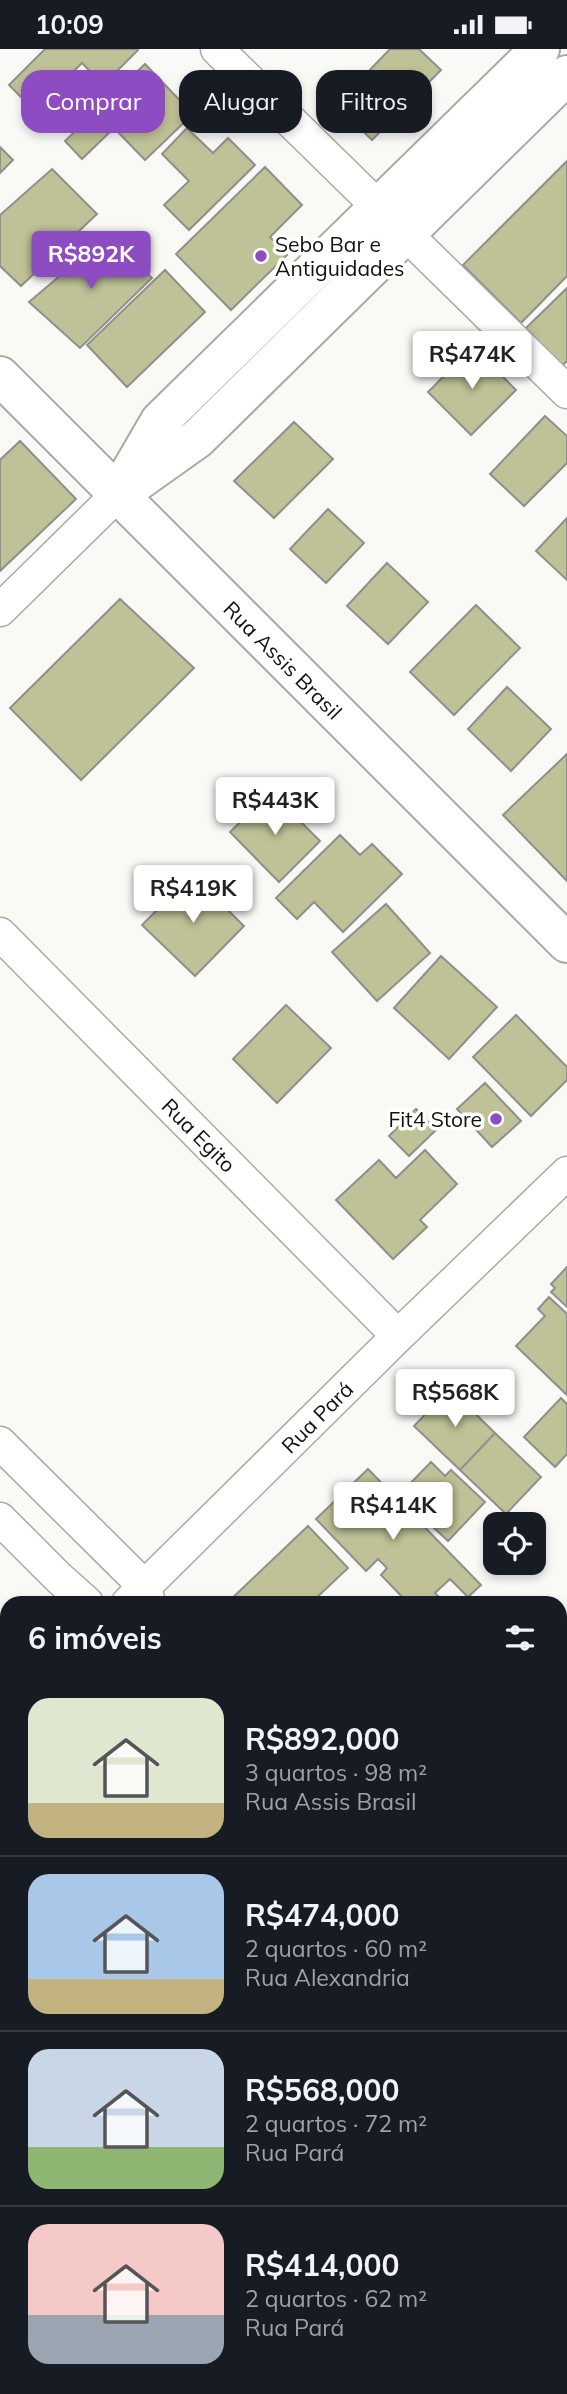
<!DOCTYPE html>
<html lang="pt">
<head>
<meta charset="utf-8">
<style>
	:root { --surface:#171b24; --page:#20242c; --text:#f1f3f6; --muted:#9ea1a6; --line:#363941; --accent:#8d4cc1 }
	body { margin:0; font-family:Mulish,sans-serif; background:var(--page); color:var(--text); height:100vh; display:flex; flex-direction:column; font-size:26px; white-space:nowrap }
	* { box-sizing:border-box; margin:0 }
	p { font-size:23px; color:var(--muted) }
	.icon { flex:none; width:38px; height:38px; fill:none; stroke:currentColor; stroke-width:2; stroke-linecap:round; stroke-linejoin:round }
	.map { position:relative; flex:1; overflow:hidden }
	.side { position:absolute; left:0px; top:1547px; width:567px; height:798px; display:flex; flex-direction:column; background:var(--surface); border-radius:21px 21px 0 0; box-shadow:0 4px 10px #0003 }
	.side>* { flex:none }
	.hud { position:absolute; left:21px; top:21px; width:525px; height:63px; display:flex; gap:14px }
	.controls { position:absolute; left:483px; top:1463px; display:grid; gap:14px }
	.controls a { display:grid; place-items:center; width:63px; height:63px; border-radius:14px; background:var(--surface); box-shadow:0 4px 10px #0003; font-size:35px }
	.price { position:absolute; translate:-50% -60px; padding:0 16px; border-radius:7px; background:#fff; color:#222; font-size:23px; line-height:46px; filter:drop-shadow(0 2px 4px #0008) }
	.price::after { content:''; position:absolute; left:50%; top:42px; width:21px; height:16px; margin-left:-10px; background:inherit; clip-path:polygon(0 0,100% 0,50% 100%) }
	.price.active { background:var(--accent); color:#fff }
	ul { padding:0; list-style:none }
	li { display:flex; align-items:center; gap:21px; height:175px; padding:0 28px }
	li+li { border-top:2px solid var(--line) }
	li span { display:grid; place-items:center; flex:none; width:196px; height:140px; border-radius:21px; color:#555 }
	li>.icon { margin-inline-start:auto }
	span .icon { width:84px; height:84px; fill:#fffc; stroke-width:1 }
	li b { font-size:30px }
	h2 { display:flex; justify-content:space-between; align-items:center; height:84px; padding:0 28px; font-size:30px }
	.pill { padding:0 24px; border-radius:21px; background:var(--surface); box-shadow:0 4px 10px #0003; font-size:24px; line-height:63px }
	.pill.active { background:var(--accent); color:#fff }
	.status { display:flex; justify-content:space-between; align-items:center; height:49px; padding:0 35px; background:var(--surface); direction:ltr }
	.status svg { height:19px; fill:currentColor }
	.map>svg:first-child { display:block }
	.building { fill:#bfc196; stroke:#8f908d; stroke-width:2 }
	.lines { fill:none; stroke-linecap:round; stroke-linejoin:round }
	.street-casing { stroke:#a9a9a6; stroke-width:35 }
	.secondary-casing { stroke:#a9a9a6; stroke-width:42 }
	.street { stroke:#fff; stroke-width:32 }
	.secondary { stroke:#fff; stroke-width:38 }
	.poi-dot { fill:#8d4cc1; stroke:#fffffe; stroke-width:2.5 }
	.labels { text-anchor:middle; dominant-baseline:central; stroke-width:7; stroke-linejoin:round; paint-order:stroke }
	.poi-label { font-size:21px; fill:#10110f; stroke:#fffffe; text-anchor:start }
	.street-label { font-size:21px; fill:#10110f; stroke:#fffffe }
</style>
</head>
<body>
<div class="status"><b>10:09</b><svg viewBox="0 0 49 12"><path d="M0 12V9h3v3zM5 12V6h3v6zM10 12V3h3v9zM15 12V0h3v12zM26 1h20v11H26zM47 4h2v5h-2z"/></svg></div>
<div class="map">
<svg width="567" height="2345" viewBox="0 0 567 2345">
	<rect width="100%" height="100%" fill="#f9faf6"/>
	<path class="building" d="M45,0H137L138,1L103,36L82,14L46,49L33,36L21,48L9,36Z
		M390,0H419L441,21L372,91L336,56Z
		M145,15L193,65L145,111L114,79L82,110L65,92Z
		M187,79L213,104L228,89L255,116L189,181L164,156L189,132L162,105Z
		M0,98L13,111L0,124Z
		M567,112V227L521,274L463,216Z
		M265,118L302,156L270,188L287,206L231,261L176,205Z
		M52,120L97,165L21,237L0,217V166Z
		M108,186L152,229L80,299L29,253Z
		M165,221L205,263L127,338L87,296Z
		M567,239V312L562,317L525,280Z
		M473,298L516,341L471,386L428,343Z
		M545,367L567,387V414L524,457L490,425Z
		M294,373L333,410L274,469L234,432Z
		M20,392L76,450L0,522V411Z
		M328,460L364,494L326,534L290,500Z
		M567,469V531L536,502Z
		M387,514L428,553L388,595L347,557Z
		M120,550L194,619L81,731L10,659Z
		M476,556L520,599L454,666L410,623Z
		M507,638L551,680L511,722L468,680Z
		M567,705V832L503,766Z
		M271,743L320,792L279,833L230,783Z
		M340,786L360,806L372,795L402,825L343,883L314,853L297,870L276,849Z
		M192,826L244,877L195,927L142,876Z
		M386,855L430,904L377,952L332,903Z
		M441,907L497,958L449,1010L394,959Z
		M286,956L331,999L277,1054L233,1010Z
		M516,966L567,1018V1031L531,1067L473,1008Z
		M485,1034L521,1072L492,1098L457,1060Z
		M416,1060L436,1081L409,1107L389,1087Z
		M425,1101L457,1135L420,1171L427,1178L393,1210L336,1151L379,1111L396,1129Z
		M567,1218V1258L551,1243L555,1239L551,1235Z
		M549,1248L567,1265V1346L516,1297L545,1267L538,1260Z
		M450,1340L495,1384L460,1421L414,1377Z
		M561,1349L567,1355V1405L555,1418L524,1388Z
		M495,1384L541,1428L506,1465L460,1421Z
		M431,1413L445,1427L451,1421L485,1453L448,1492L399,1446Z
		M368,1420L481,1536L468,1548L450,1530L435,1544L445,1554H408L381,1526L387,1519L378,1510L366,1522L316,1470Z
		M308,1477L348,1519L311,1554H227Z
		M560,1648L567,1655V1679L560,1686Z
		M561,1746L567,1752V1789L564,1785L560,1789Z
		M0,1812L7,1819V1870L0,1863Z
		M0,1904L7,1911V1921L0,1928Z
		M0,2156L7,2163V2266L0,2273Z
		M7,2303V2338H45L38,2345H0V2311Z
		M145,2338H183L190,2345H138Z"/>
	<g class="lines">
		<g class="street-casing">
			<path id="street" d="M217,0L567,343
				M0,561L117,446
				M0,885L398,1287
				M0,1394L145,1538L149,1554
				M0,1470L59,1529L87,1554
				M128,1554L398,1287L567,1124
				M0,1682L7,1675
				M560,1991L567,1998"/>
		</g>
		<g class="secondary-casing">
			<path id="secondary" d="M0,327L567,894
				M128,439L197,390L567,26
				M117,446L160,372L540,0
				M560,2173L567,2166
				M560,2242L567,2236
				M387,2345L394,2338
				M459,2345L465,2338"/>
		</g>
		<use href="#street" class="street"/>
		<use href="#secondary" class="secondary"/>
	</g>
	<g class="poi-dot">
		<circle cx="261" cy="207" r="7"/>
		<circle cx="496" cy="1070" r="7"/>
	</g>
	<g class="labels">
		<g class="poi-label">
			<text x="275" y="195">Sebo Bar e<tspan x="275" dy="24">Antiguidades</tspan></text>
			<text x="482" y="1070" text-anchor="end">Fit4 Store</text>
		</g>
		<g class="street-label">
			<text transform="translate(283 611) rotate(45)">Rua Assis Brasil</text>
			<text transform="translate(199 1086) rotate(45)">Rua Egito</text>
			<text transform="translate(317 1368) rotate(-45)">Rua Pará</text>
		</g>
	</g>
</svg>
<div class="controls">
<a><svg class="icon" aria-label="locate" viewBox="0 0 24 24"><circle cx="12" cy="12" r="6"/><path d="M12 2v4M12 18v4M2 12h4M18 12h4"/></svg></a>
</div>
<b class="price active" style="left:91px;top:242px">R$892K</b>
<b class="price" style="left:472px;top:342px">R$474K</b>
<b class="price" style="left:275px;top:788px">R$443K</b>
<b class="price" style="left:193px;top:876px">R$419K</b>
<b class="price" style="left:455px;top:1380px">R$568K</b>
<b class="price" style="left:393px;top:1493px">R$414K</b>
<div class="hud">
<a class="pill active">Comprar</a>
<a class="pill">Alugar</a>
<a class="pill">Filtros</a>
</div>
<section class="side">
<h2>6 imóveis<svg class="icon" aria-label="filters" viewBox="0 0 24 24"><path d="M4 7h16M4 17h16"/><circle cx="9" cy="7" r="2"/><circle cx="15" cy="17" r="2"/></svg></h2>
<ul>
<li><span style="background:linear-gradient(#dfe7d0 75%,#c2b280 0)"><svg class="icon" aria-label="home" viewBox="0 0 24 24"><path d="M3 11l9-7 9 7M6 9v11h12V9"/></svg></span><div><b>R$892,000</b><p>3 quartos · 98 m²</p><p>Rua Assis Brasil</p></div></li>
<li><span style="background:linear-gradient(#a9c7e8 75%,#c2b280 0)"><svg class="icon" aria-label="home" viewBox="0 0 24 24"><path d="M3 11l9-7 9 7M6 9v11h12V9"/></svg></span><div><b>R$474,000</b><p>2 quartos · 60 m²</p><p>Rua Alexandria</p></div></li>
<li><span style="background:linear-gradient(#c9d6e8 70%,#8fb573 0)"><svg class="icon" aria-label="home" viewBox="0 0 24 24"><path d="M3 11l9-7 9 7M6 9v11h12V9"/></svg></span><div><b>R$568,000</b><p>2 quartos · 72 m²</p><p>Rua Pará</p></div></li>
<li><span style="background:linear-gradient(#f6c9c9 65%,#9aa5b1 0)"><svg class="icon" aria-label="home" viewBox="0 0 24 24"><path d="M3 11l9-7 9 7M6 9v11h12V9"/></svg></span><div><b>R$414,000</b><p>2 quartos · 62 m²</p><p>Rua Pará</p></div></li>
</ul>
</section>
</div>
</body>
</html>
